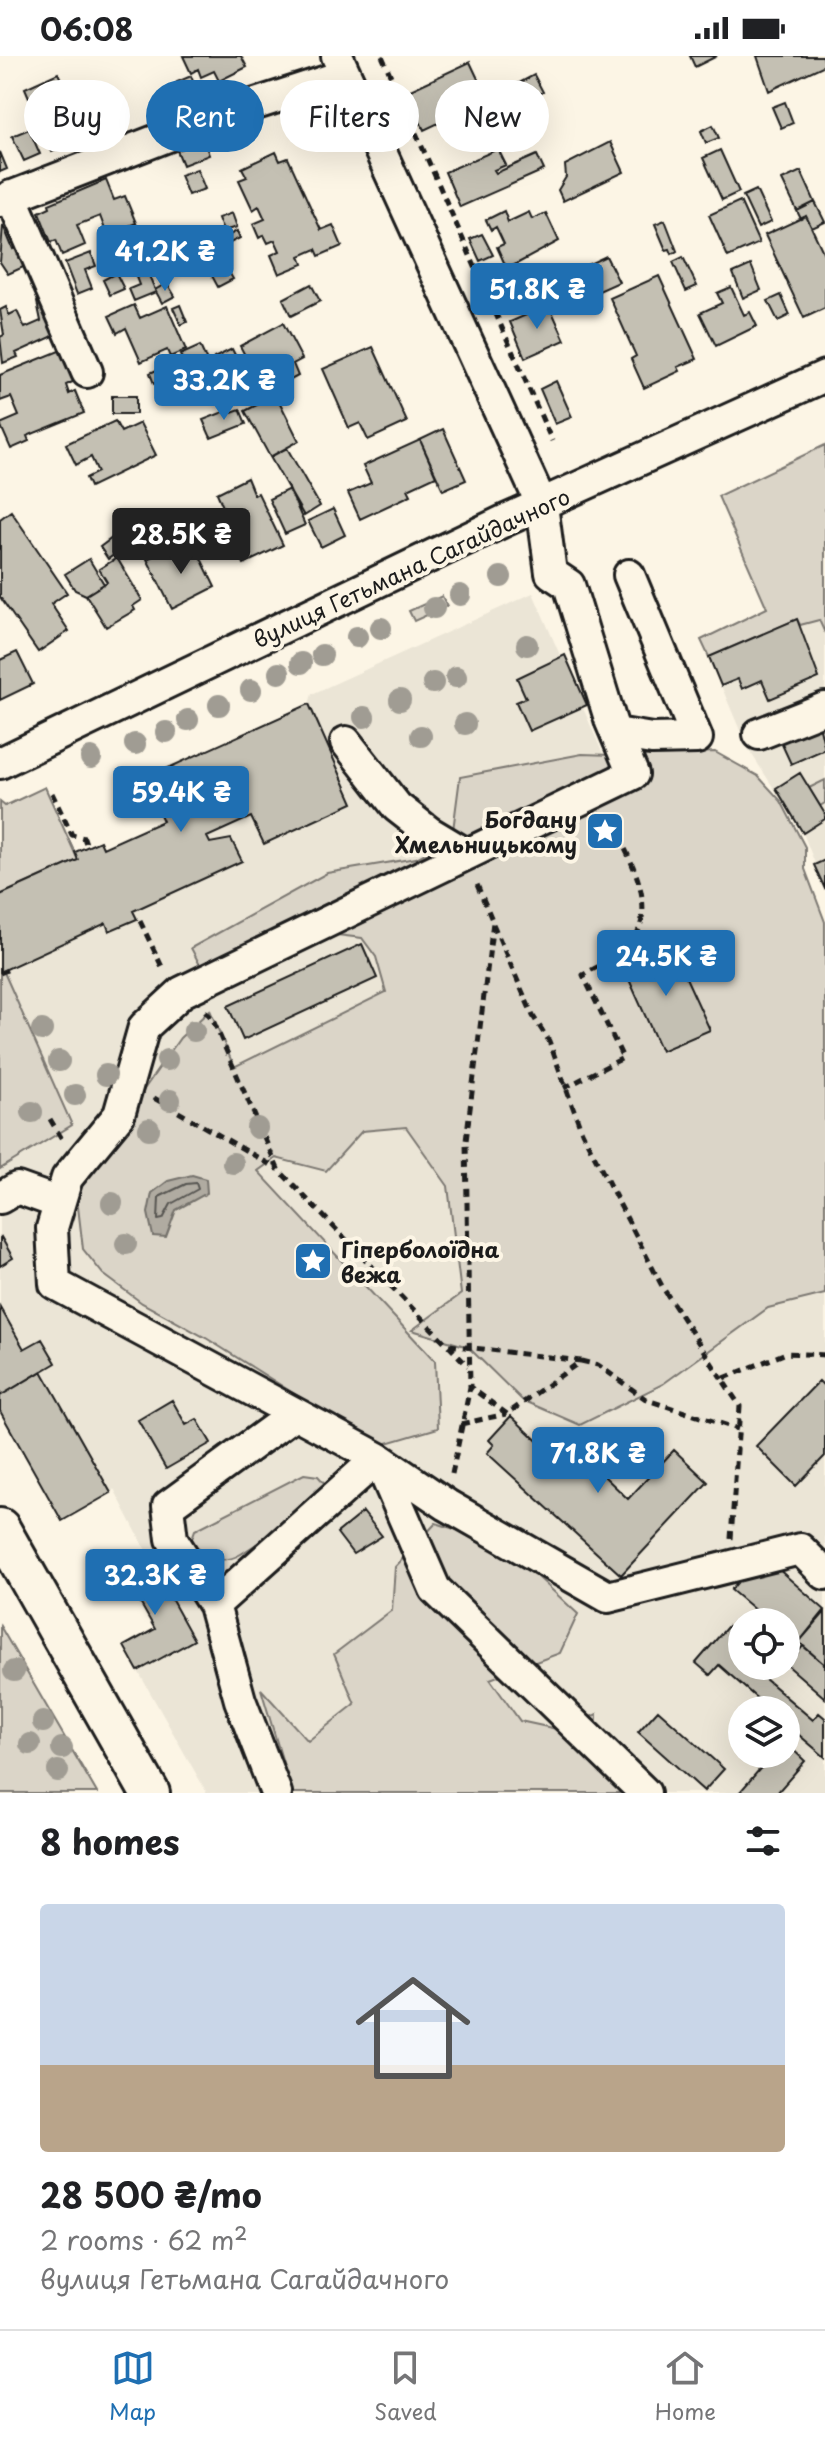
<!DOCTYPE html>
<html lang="en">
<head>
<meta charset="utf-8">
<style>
	:root { --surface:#fff; --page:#f6f6f6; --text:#202124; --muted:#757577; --line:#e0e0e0; --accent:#1f6fb2 }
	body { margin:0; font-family:"Playpen Sans",sans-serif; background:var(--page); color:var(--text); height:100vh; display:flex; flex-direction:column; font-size:30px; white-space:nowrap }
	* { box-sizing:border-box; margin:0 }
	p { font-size:26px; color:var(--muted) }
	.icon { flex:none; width:44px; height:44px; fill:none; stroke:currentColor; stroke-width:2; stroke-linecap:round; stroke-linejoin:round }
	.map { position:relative; height:1737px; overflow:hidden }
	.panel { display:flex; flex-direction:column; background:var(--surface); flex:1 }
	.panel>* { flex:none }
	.guide { position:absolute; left:24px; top:24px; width:778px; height:72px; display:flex; gap:16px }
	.buttons { position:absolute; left:728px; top:1552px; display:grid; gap:16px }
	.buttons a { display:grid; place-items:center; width:72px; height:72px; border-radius:50%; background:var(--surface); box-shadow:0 8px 32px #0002; font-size:40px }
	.price { position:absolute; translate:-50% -68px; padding:0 18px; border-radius:8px; background:var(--accent); color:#fff; font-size:26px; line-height:52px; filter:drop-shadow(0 2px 4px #0008) }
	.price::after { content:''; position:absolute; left:50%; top:48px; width:24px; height:18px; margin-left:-12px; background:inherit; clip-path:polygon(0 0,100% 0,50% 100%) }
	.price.on { background:#222; color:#fff }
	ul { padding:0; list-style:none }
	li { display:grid; align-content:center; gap:16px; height:424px; padding:0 40px }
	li+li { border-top:2px solid var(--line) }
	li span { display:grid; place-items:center; height:248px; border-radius:8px; color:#555 }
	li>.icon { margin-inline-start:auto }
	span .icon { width:144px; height:144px; fill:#fffc; stroke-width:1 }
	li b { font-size:34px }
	h2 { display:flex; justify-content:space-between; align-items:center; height:96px; padding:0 40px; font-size:34px }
	.tag { padding:0 28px; border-radius:36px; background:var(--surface); box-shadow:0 8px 32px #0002; font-size:28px; line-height:72px }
	.tag.on { background:var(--accent); color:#fff }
	.status { display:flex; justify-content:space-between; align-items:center; height:56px; padding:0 40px; background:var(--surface); direction:ltr }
	.status svg { height:22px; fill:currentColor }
	.menu { display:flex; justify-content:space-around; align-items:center; height:112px; border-top:2px solid var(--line); background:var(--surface); font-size:22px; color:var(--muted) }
	.menu a { display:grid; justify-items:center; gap:4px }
	.menu .on { color:var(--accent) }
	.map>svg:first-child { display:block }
	.built { fill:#ebe5d6; fill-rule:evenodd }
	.green { fill:#dbd5c8; stroke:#7c7872; stroke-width:2 }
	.water { fill:#b0aba1; stroke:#75726c; stroke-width:2 }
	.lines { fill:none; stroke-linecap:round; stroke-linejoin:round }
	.shore { stroke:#575551; stroke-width:2 }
	.building { fill:#c4c0b3; stroke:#1c1c1c; stroke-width:2 }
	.minor-casing { stroke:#1c1c1c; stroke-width:36 }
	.major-casing { stroke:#1c1c1c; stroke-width:44 }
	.path { stroke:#1c1c1c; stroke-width:5; stroke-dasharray:8 6; stroke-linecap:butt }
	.minor { stroke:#fcf5e5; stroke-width:30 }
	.major { stroke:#fcf5e5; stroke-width:38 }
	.tree { fill:#a09c93 }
	.labels { text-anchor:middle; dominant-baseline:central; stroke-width:8; stroke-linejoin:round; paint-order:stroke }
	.street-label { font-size:22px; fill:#1c1c1c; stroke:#fcf5e5 }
	.poi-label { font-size:22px; font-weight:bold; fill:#1c1c1c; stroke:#fcf5e5; text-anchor:end }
</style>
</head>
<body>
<div class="status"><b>06:08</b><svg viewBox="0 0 49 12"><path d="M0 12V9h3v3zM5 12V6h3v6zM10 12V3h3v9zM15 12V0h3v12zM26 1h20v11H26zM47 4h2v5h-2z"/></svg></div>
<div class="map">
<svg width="825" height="1737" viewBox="0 0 825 1737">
	<rect width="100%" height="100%" fill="#fcf5e5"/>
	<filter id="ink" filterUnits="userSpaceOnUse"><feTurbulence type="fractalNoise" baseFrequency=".0125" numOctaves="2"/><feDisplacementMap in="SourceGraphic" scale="16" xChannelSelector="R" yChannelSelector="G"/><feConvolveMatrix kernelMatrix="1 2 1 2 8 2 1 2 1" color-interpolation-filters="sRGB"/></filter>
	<g filter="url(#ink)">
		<path class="built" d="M533,537L603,698L715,696L758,720L781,745L805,791V813L825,866V1737H207L138,1615L193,1585L114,1433L111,1437L42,1315L56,1307L43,1283L24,1293L0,1251V1210L13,1202L0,1182V1113L72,1068L3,914L106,867L109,875L136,863L133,855L242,805L231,783L210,787L207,781L251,761L264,788L353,747L309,648L312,638ZM742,1566H786V1610H742ZM742,1654H786V1698H742Z
			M825,551V833L803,777L747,691L709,601Z"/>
		<path class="green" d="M825,389V577L819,564L800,569L797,563L709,601L701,584L767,552L718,440Z
			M442,540L447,550L414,565L409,555Z
			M715,696L758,720L781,745L805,791V813L825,866V1238L768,1252L663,1328L580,1369L522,1344L468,1291L412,1274L461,1238L448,1130L406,1071L362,1075L326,1115L276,1102L258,1115L435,1305L438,1372L377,1390L206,1282L142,1247L103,1218L83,1193L77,1142L86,1116L180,982L210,954L234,1011L386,936L376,901L362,882L304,875L202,913L191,892L327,817L416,802L452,782L460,721L582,698L642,700Z
			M825,724V747L820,750L809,732Z
			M45,731L78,804L0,839V746L5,750Z
			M3,914L72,1069L0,1113V916Z
			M304,1418L318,1420L327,1430L317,1449L241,1498C225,1508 201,1504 189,1491L195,1474Z
			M436,1467L479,1481L538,1521L578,1558L560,1597L490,1623L520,1665L561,1674L597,1658L596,1709L622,1737H292L261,1633L308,1685L355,1648L334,1598L392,1554L395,1511Z
			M0,1570L97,1737H0Z"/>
		<path class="water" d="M192,1119L206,1123L207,1137L176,1154L166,1181L153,1180L148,1157L152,1137L168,1125Z"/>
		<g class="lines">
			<path class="shore" d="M186,1128L196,1127L198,1133L171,1148L163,1163L158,1164L159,1141Z"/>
		</g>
		<path class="building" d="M183,0H241L247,11L219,25L214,15L201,21L198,13L191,17Z
			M690,0H717L695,11Z
			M757,0H823L825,9L769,35Z
			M470,6L487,42L481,57L452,70L449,62L424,74L406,36Z
			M58,17L87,80L52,96L25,32Z
			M534,19L543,36L513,52L504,35Z
			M191,20L201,46L187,52L177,26Z
			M785,46L793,67L781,72L772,51Z
			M518,54L523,64L512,69L507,59Z
			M713,69L719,82L706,87L701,75Z
			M29,73L40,98L24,105L12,80Z
			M203,82L209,99L183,109L176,92Z
			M610,86L624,116L563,145L558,134L566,121L565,109Z
			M498,93L506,109L494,114L496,117L537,99L544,114L460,151L445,116Z
			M720,94L739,136L722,144L703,102Z
			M0,96L7,113L0,116Z
			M276,96L280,105L288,102L321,174L333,169L342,190L319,200L316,193L300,200L303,208L279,218L271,199L280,195L275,184L268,187L264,179L259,182L253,168L265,163L259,150L253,154L239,124L247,121L242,112Z
			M197,113L205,133L188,139L180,119Z
			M801,115L815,146L797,155L782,124Z
			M106,124L114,144L125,140L136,167L107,179L100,160L77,169L85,189L62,199L56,184L51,186L39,156L50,151L49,148Z
			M756,134L771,166L758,172L743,140Z
			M740,145L759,187L728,201L709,159Z
			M815,146L825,166L812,172L806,160L801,163L797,155Z
			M504,155L508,166L529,156L532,163L546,157L559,185L507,213L497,191L504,188L496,171L491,174L486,164Z
			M232,157L237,171L223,175L218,162Z
			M806,160L825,200V252L804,262L765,179Z
			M665,164L677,195L672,198L670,193L666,194L655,168Z
			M136,167L153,215L136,221L119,179L116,181L114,176Z
			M3,169L13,193L22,188L30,208L8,218L0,206Z
			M237,175L240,182L224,190L220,184Z
			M482,178L493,199L480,205L470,183Z
			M215,192L233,223L218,231L205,207L212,203L208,195Z
			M91,197L96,210L85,214L92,232L77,238L65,207Z
			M606,200L619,226L599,235L587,209Z
			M683,201L697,230L686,235L673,206Z
			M751,209L761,234L743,242L733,217Z
			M116,217L124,233L110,239L103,224Z
			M148,217L156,236L134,245L129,233L139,229L136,221Z
			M659,220L697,303L678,311L680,315L644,332L631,303L636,300L610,242Z
			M167,227L175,240L162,247L155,234Z
			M311,228L320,245L291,260L283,243Z
			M731,231L744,259L750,256L757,270L716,290L700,257L722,247L717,237Z
			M781,239L790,259L778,265L768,245Z
			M43,243L58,278L16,297L18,301L3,307L0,281L4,279L0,254L6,251L9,259L17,255L25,272L41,265L37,246Z
			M134,249L140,262L167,250L186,294L170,301L167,294L141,306L126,272L117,277L109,260Z
			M180,249L187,266L181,269L173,252Z
			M549,249L565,284L525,302L510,266Z
			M283,267L302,303L293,308L298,320L276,332L270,320L259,326L240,290Z
			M200,290L209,310L189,319L180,299Z
			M373,291L407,366L368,384L360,367L349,372L323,313Z
			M64,293L77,324L66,329L69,338L75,335L84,357L27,380L29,385L11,393L0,368L19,360L11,341L0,345V319Z
			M232,293L241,311L224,320L214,302Z
			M182,302L187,313L169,321L165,310Z
			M165,310L169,321L154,328L150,317Z
			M556,325L572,361L555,368L540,333Z
			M276,339L299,385L270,401L245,355Z
			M112,340H136V358H112Z
			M231,353L232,356L240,353L246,368L211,382L203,364Z
			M115,365L121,376L140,367L156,399L90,431L86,422L98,416L91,401L76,409L66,388Z
			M443,373L466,424L443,434L420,384Z
			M420,384L436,420L408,433L411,439L360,463L348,437L371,427L363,410Z
			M287,392L320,450L304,460L270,401Z
			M247,422L254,439L258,437L283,489L244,508L220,455L224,453L217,437Z
			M289,433L305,469L285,478L269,443Z
			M333,453L345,479L321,491L308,465Z
			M11,455L67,537L51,548L69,575L38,596L0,541V463Z
			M150,469L159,484L140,497L131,482Z
			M116,479L125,491L108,503L100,491Z
			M173,490L178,501L196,492L215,531L172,553L147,503Z
			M117,502L142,544L133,550L135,554L106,571L86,539L107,526L99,513Z
			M89,503L104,528L86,539L75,534L65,518Z
			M797,563L819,622L770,643L762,624L742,633L738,623L721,630L709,601Z
			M17,596L33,628L0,644V604Z
			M565,599L587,649L529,675L516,646L526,642L517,622Z
			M309,648L353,747L264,788L251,761L207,781L210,787L231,783L242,805L133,855L137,863L109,875L106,867L0,916V839L78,804L75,796L100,785L103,792L163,765L144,723Z
			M819,668L825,693L791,708L780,684Z
			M800,717L825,758V763L803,777L776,732Z
			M825,804V833L814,809Z
			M362,888L377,922L243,984L228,950Z
			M671,889L710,974L661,995L623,910Z
			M1,1181L13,1202L0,1210V1182Z
			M0,1251L24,1293L42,1283L56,1307L0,1340Z
			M42,1315L111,1437L62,1465L0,1355V1340Z
			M819,1325L825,1331V1400L796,1430L756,1390Z
			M172,1344L186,1369L197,1363L211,1387L166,1413L138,1364Z
			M511,1360L567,1413L581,1398L628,1443L674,1394L708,1426L621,1519L487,1397L494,1389L489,1384Z
			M363,1456L382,1480L353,1498L337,1477Z
			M761,1498L825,1554L796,1590L786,1581V1566H769L731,1534Z
			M148,1501L194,1584L138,1615L124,1590L155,1573L122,1515Z
			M825,1556V1609L799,1586Z
			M728,1570L742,1581L739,1600L742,1610H750L813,1664L819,1657L825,1662V1701L786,1668V1654H770L719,1609L710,1619L696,1607Z
			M803,1590L825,1609V1642L787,1609Z
			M658,1654L724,1713L704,1735L638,1676Z
			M786,1687L805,1705L777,1737H739L773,1698H786Z"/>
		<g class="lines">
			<g class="minor-casing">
				<path id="minor" d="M337,0L542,449L551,517L569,529L611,666L633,718L182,936L144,971L119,1059L67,1122L52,1172L55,1228L378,1402L435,1533L645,1737
					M11,140L87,316
					M0,145L222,59L345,19
					M616,677L652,683L697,682L629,519
					M759,678L825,652
					M346,686L397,751L429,776L464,797
					M0,707L506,464L825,320
					M0,1142L17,1132L59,1147
					M214,1549L172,1483L168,1450L294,1358
					M276,1737L240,1644L214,1549L378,1402L447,1449L608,1541L800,1493L825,1518"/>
			</g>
			<g class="major-casing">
				<path id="major" d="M0,1472L150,1737"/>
			</g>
			<path class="path" d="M382,0L552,385
				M52,737L72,779L84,782L87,790
				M140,865L164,915
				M493,868L533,960L549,985L582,1076L663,1232L722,1323
				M0,917L7,914
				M205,955L212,962L278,1113L468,1310
				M564,1032L623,1002L583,919C596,911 613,904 625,893C665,857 628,799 609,762
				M154,1042L278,1113
				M50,1063L62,1083
				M449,1289L581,1305L507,1358L470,1331
				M581,1305L598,1309L647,1344L738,1373
				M461,1368L506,1358
				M452,1418L470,1331L466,1085L493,866L475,824
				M731,1483L740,1350L722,1323L786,1297L825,1299"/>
			<use href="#minor" class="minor"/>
			<use href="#major" class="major"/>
		</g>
		<g class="tree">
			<circle cx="501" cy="521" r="11"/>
			<circle cx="460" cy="539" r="11"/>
			<circle cx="434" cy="552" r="11"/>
			<circle cx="381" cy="572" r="11"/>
			<circle cx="357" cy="581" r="11"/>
			<circle cx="527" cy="589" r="11"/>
			<circle cx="322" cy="599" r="11"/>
			<circle cx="301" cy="607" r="11"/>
			<circle cx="279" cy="617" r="11"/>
			<circle cx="456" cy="621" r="11"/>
			<circle cx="433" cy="627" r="11"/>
			<circle cx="251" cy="634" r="11"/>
			<circle cx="400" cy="644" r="11"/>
			<circle cx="219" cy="649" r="11"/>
			<circle cx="364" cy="661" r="11"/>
			<circle cx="188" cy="664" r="11"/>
			<circle cx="465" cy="668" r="11"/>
			<circle cx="166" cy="676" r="11"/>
			<circle cx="421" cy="680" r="11"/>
			<circle cx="135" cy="688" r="11"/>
			<circle cx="91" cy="702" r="11"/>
			<circle cx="42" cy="974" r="11"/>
			<circle cx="194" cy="975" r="11"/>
			<circle cx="167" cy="1004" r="11"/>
			<circle cx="59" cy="1005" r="11"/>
			<circle cx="106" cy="1019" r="11"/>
			<circle cx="75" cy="1039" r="11"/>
			<circle cx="170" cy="1044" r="11"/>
			<circle cx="32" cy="1056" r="11"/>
			<circle cx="257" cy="1072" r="11"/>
			<circle cx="149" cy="1073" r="11"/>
			<circle cx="233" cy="1107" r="11"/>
			<circle cx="112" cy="1147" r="11"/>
			<circle cx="126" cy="1188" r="11"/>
			<circle cx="14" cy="1615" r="11"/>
			<circle cx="43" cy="1666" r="11"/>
			<circle cx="30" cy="1688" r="11"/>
			<circle cx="62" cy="1692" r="11"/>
			<circle cx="58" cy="1715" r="11"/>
		</g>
	</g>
	<defs>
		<g id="sight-square" transform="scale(2)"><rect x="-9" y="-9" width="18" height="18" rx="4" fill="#1f6fb2" stroke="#fcf5e5"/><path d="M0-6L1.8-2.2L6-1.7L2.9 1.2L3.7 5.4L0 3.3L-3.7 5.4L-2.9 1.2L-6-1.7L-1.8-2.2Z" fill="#fff"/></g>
	</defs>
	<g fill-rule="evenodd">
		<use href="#sight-square" x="605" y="775"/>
		<use href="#sight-square" x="313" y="1205"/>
	</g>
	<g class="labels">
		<g class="street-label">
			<text transform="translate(411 511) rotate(-25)">вулиця Гетьмана Сагайдачного</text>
		</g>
		<g class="poi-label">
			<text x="577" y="762">Богдану<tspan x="577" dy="25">Хмельницькому</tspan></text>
			<text x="341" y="1192" text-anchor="start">Гіперболоїдна<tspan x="341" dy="25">вежа</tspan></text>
		</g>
	</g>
</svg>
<div class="buttons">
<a><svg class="icon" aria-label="locate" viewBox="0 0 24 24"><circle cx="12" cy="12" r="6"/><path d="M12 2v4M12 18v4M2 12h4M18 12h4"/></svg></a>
<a><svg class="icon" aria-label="layers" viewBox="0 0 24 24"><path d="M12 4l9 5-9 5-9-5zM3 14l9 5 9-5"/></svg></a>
</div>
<b class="price" style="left:165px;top:237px">41.2K ₴</b>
<b class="price" style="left:537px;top:275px">51.8K ₴</b>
<b class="price" style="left:224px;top:366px">33.2K ₴</b>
<b class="price on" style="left:181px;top:520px">28.5K ₴</b>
<b class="price" style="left:181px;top:778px">59.4K ₴</b>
<b class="price" style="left:666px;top:942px">24.5K ₴</b>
<b class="price" style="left:598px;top:1439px">71.8K ₴</b>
<b class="price" style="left:155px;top:1561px">32.3K ₴</b>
<div class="guide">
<a class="tag">Buy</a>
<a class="tag on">Rent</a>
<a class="tag">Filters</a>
<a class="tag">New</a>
</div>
</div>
<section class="panel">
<h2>8 homes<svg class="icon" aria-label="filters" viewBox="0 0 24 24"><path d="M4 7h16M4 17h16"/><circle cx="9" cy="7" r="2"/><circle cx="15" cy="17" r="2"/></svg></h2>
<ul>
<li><span style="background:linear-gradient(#c9d6e8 65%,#b9a48a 0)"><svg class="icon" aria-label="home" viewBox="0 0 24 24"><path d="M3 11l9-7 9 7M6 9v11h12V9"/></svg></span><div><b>28 500 ₴/mo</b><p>2 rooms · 62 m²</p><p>вулиця Гетьмана Сагайдачного</p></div></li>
</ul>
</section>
<nav class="menu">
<a class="on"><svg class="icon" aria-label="map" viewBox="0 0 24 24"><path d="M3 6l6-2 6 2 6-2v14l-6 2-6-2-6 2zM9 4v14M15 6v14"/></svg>Map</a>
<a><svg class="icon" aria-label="saved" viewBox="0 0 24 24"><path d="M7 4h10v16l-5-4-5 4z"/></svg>Saved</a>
<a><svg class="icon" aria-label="home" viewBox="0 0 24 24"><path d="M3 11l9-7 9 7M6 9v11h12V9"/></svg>Home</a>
</nav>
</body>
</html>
